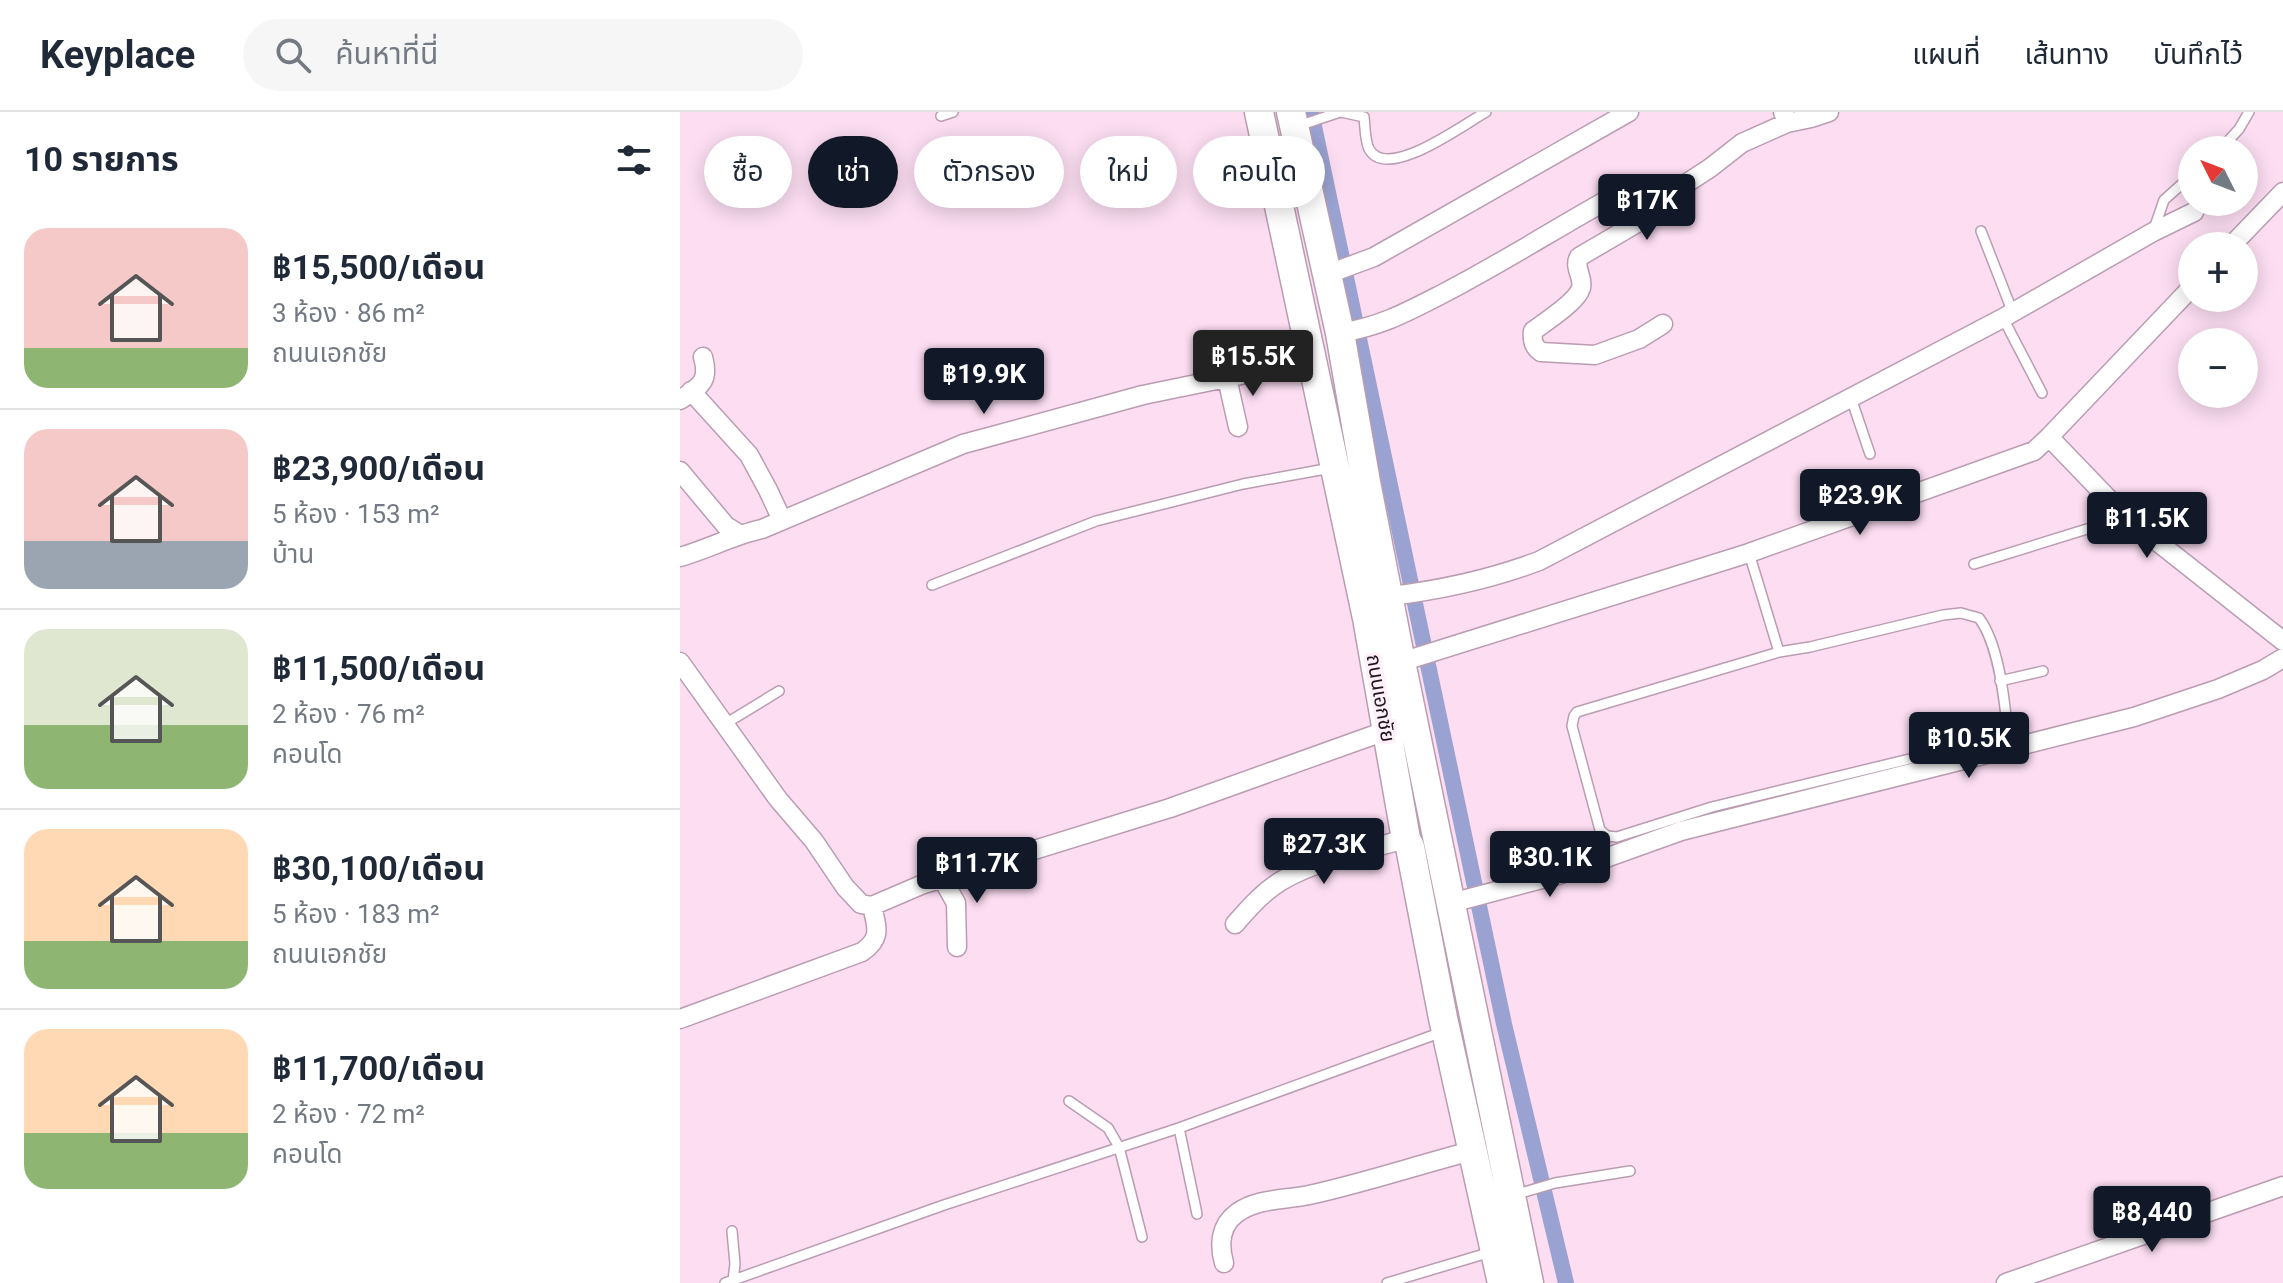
<!DOCTYPE html>
<html lang="th">
<head>
<meta charset="utf-8">
<style>
	:root { --surface:#fff; --page:#f6f6f7; --text:#1f2937; --muted:#747a83; --line:#e0e1e3; --accent:#111827 }
	body { margin:0; font-family:Roboto,"Noto Sans Thai",sans-serif; background:var(--page); color:var(--text); height:100vh; display:flex; flex-direction:column; font-size:30px; white-space:nowrap }
	* { box-sizing:border-box; margin:0 }
	p { font-size:26px; color:var(--muted) }
	.icon { flex:none; width:44px; height:44px; fill:none; stroke:currentColor; stroke-width:2; stroke-linecap:round; stroke-linejoin:round }
	.map { position:relative; flex:1; overflow:hidden }
	.sheet { display:flex; flex-direction:column; background:var(--surface); width:680px }
	.sheet>* { flex:none }
	.top-card { position:absolute; left:24px; top:24px; width:760px; height:72px; display:flex; gap:16px }
	.needle { width:52px; rotate:312deg }
	.tools { position:absolute; left:1498px; top:24px; display:grid; gap:16px }
	.tools a { display:grid; place-items:center; width:80px; height:80px; border-radius:50%; background:var(--surface); box-shadow:0 4px 20px #0003; font-size:40px }
	.price { position:absolute; translate:-50% -68px; padding:0 18px; border-radius:8px; background:var(--accent); color:#fff; font-size:26px; line-height:52px; filter:drop-shadow(0 2px 4px #0008) }
	.price::after { content:''; position:absolute; left:50%; top:48px; width:24px; height:18px; margin-left:-12px; background:inherit; clip-path:polygon(0 0,100% 0,50% 100%) }
	.price.active { background:#222; color:#fff }
	ul { padding:0; list-style:none }
	li { display:flex; align-items:center; gap:24px; height:200px; padding:0 24px }
	li+li { border-top:2px solid var(--line) }
	li span { display:grid; place-items:center; flex:none; width:224px; height:160px; border-radius:24px; color:#555 }
	li>.icon { margin-inline-start:auto }
	span .icon { width:96px; height:96px; fill:#fffc; stroke-width:1 }
	li b { font-size:34px }
	h2 { display:flex; justify-content:space-between; align-items:center; height:96px; padding:0 24px; font-size:34px }
	.tag { padding:0 28px; border-radius:36px; background:var(--surface); box-shadow:0 4px 20px #0003; font-size:28px; line-height:72px }
	.tag.active { background:var(--accent); color:#fff }
	header { display:flex; align-items:center; gap:48px; box-sizing:border-box; height:112px; padding:0 40px; background:var(--surface); border-bottom:2px solid var(--line) }
	header strong { font-size:38px }
	nav { display:flex; gap:44px; margin-inline-start:auto; font-size:28px }
	.search { width:560px; height:72px; background:var(--page); display:flex; align-items:center; gap:20px; box-sizing:border-box; padding:0 28px; border-radius:44px; color:var(--muted); font-size:30px }
	main { display:flex; flex:1; min-height:0 }
	.map>svg:first-child { display:block }
	.lines { fill:none; stroke-linecap:round; stroke-linejoin:round }
	.canal { stroke:#99a2d0; stroke-width:16 }
	.lane-casing { stroke:#ba9db1; stroke-width:12 }
	.street-casing { stroke:#ba9db1; stroke-width:21 }
	.primary-casing { stroke:#ba9db1; stroke-width:31 }
	.lane { stroke:#fff; stroke-width:9 }
	.street { stroke:#fff; stroke-width:18 }
	.primary { stroke:#fff; stroke-width:28 }
	.labels { text-anchor:middle; dominant-baseline:central; stroke-width:7; stroke-linejoin:round; paint-order:stroke }
	.street-label { font-size:20px; fill:#21161e; stroke:#fdf0f9 }
</style>
</head>
<body>
<header>
<strong>Keyplace</strong>
<div class="search"><svg class="icon" aria-label="search" viewBox="0 0 24 24"><circle cx="10" cy="10" r="6"/><path d="M15 15l6 6"/></svg>ค้นหาที่นี่</div>
<nav><a>แผนที่</a><a>เส้นทาง</a><a>บันทึกไว้</a></nav>
</header>
<main>
<section class="sheet">
<h2>10 รายการ<svg class="icon" aria-label="filters" viewBox="0 0 24 24"><path d="M4 7h16M4 17h16"/><circle cx="9" cy="7" r="2"/><circle cx="15" cy="17" r="2"/></svg></h2>
<ul>
<li><span style="background:linear-gradient(#f6c9c9 75%,#8fb573 0)"><svg class="icon" aria-label="home" viewBox="0 0 24 24"><path d="M3 11l9-7 9 7M6 9v11h12V9"/></svg></span><div><b>฿15,500/เดือน</b><p>3 ห้อง · 86 m²</p><p>ถนนเอกชัย</p></div></li>
<li><span style="background:linear-gradient(#f6c9c9 70%,#9aa5b1 0)"><svg class="icon" aria-label="home" viewBox="0 0 24 24"><path d="M3 11l9-7 9 7M6 9v11h12V9"/></svg></span><div><b>฿23,900/เดือน</b><p>5 ห้อง · 153 m²</p><p>บ้าน</p></div></li>
<li><span style="background:linear-gradient(#dfe7d0 60%,#8fb573 0)"><svg class="icon" aria-label="home" viewBox="0 0 24 24"><path d="M3 11l9-7 9 7M6 9v11h12V9"/></svg></span><div><b>฿11,500/เดือน</b><p>2 ห้อง · 76 m²</p><p>คอนโด</p></div></li>
<li><span style="background:linear-gradient(#ffd9b3 70%,#8fb573 0)"><svg class="icon" aria-label="home" viewBox="0 0 24 24"><path d="M3 11l9-7 9 7M6 9v11h12V9"/></svg></span><div><b>฿30,100/เดือน</b><p>5 ห้อง · 183 m²</p><p>ถนนเอกชัย</p></div></li>
<li><span style="background:linear-gradient(#ffd9b3 65%,#8fb573 0)"><svg class="icon" aria-label="home" viewBox="0 0 24 24"><path d="M3 11l9-7 9 7M6 9v11h12V9"/></svg></span><div><b>฿11,700/เดือน</b><p>2 ห้อง · 72 m²</p><p>คอนโด</p></div></li>
</ul>
</section>
<div class="map">
<svg width="1603" height="1171" viewBox="0 0 1603 1171">
	<rect width="100%" height="100%" fill="#fcddf2"/>
	<g class="lines">
		<path class="canal" d="M631,0L824,912L886,1171"/>
		<g class="lane-casing">
			<path id="lane" d="M661,0L684,5C685,14 685,29 689,37C707,70 784,12 806,0
				M261,4L273,0
				M618,14L660,0
				M1540,38L1559,17L1569,0
				M1474,117L1484,88L1512,63
				M1301,119L1333,201
				M1323,206L1362,281
				M1171,286L1190,342
				M1069,441L1099,540L1130,535L1263,503L1281,501L1299,506C1318,531 1324,583 1327,614L1324,620L1312,627L1032,695L937,725L927,724L920,718L892,614L894,604L897,600L1099,540
				M1294,452L1446,405
				M252,473L416,409L563,372L651,356
				M1320,569L1363,559
				M45,612L99,579
				M389,989L428,1016L439,1035L462,1125
				M499,1016L517,1102
				M834,1083L875,1071L950,1059
				M52,1119L55,1152L53,1168
				M45,1171L264,1093L499,1016L762,920
				M707,1171L811,1140"/>
		</g>
		<g class="street-casing">
			<path id="street" d="M1107,11L1131,6L1149,0
				M1551,134L1603,80
				M648,162L694,145L949,0
				M983,212L959,227L915,243L861,240C853,235 852,228 853,219C865,210 897,190 901,176C904,164 893,156 899,145L969,104L975,98L979,88L990,78L1007,71L1030,56L1062,31L1107,11L1103,0
				M660,221C702,214 727,200 764,181C822,151 878,115 936,83
				M547,266L558,315
				M11,279L69,343L88,378L102,408
				M0,288C20,274 30,270 23,245
				M1369,325L1446,405L1603,529
				M0,359L46,414L59,422
				M0,445C28,437 54,423 82,417L283,332L463,283L633,248
				M710,484C761,478 811,467 859,449L1323,206L1473,120L1514,100
				M0,550L98,687L134,729L165,775L181,792L192,794L241,773L490,696L708,618
				M721,550L1069,441L1354,339L1369,325L1512,175
				M262,766L276,791L277,835
				M771,791L881,762L1001,719L1454,605L1538,577L1583,558L1603,546
				M555,812C569,796 583,780 601,769C634,749 688,737 726,727
				M0,907L182,840C202,826 197,816 192,794
				M544,1151C539,1133 540,1113 557,1101C577,1086 606,1088 629,1083C684,1071 737,1053 792,1039
				M1326,1171L1603,1074"/>
		</g>
		<g class="primary-casing">
			<path id="primary" d="M579,0L687,506L726,727L730,735L763,906L822,1171
				M611,0L660,221L686,370L721,550L849,1171"/>
		</g>
		<use href="#lane" class="lane"/>
		<use href="#street" class="street"/>
		<use href="#primary" class="primary"/>
	</g>
	<g class="labels">
		<g class="street-label">
			<text transform="translate(701 586) rotate(80)">ถนนเอกชัย</text>
		</g>
	</g>
</svg>
<div class="tools">
<a><svg class="needle" viewBox="-14 -14 28 28"><path d="M0-13l5 13h-10z" fill="#e53935"/><path d="M0 13l5-13h-10z" fill="#747a83"/></svg></a>
<a>+</a>
<a>−</a>
</div>
<b class="price" style="left:967px;top:130px">฿17K</b>
<b class="price active" style="left:573px;top:286px">฿15.5K</b>
<b class="price" style="left:304px;top:304px">฿19.9K</b>
<b class="price" style="left:1180px;top:425px">฿23.9K</b>
<b class="price" style="left:1467px;top:448px">฿11.5K</b>
<b class="price" style="left:1289px;top:668px">฿10.5K</b>
<b class="price" style="left:644px;top:774px">฿27.3K</b>
<b class="price" style="left:870px;top:787px">฿30.1K</b>
<b class="price" style="left:297px;top:793px">฿11.7K</b>
<b class="price" style="left:1472px;top:1142px">฿8,440</b>
<div class="top-card">
<a class="tag">ซื้อ</a>
<a class="tag active">เช่า</a>
<a class="tag">ตัวกรอง</a>
<a class="tag">ใหม่</a>
<a class="tag">คอนโด</a>
</div>
</div>
</main>
</body>
</html>
